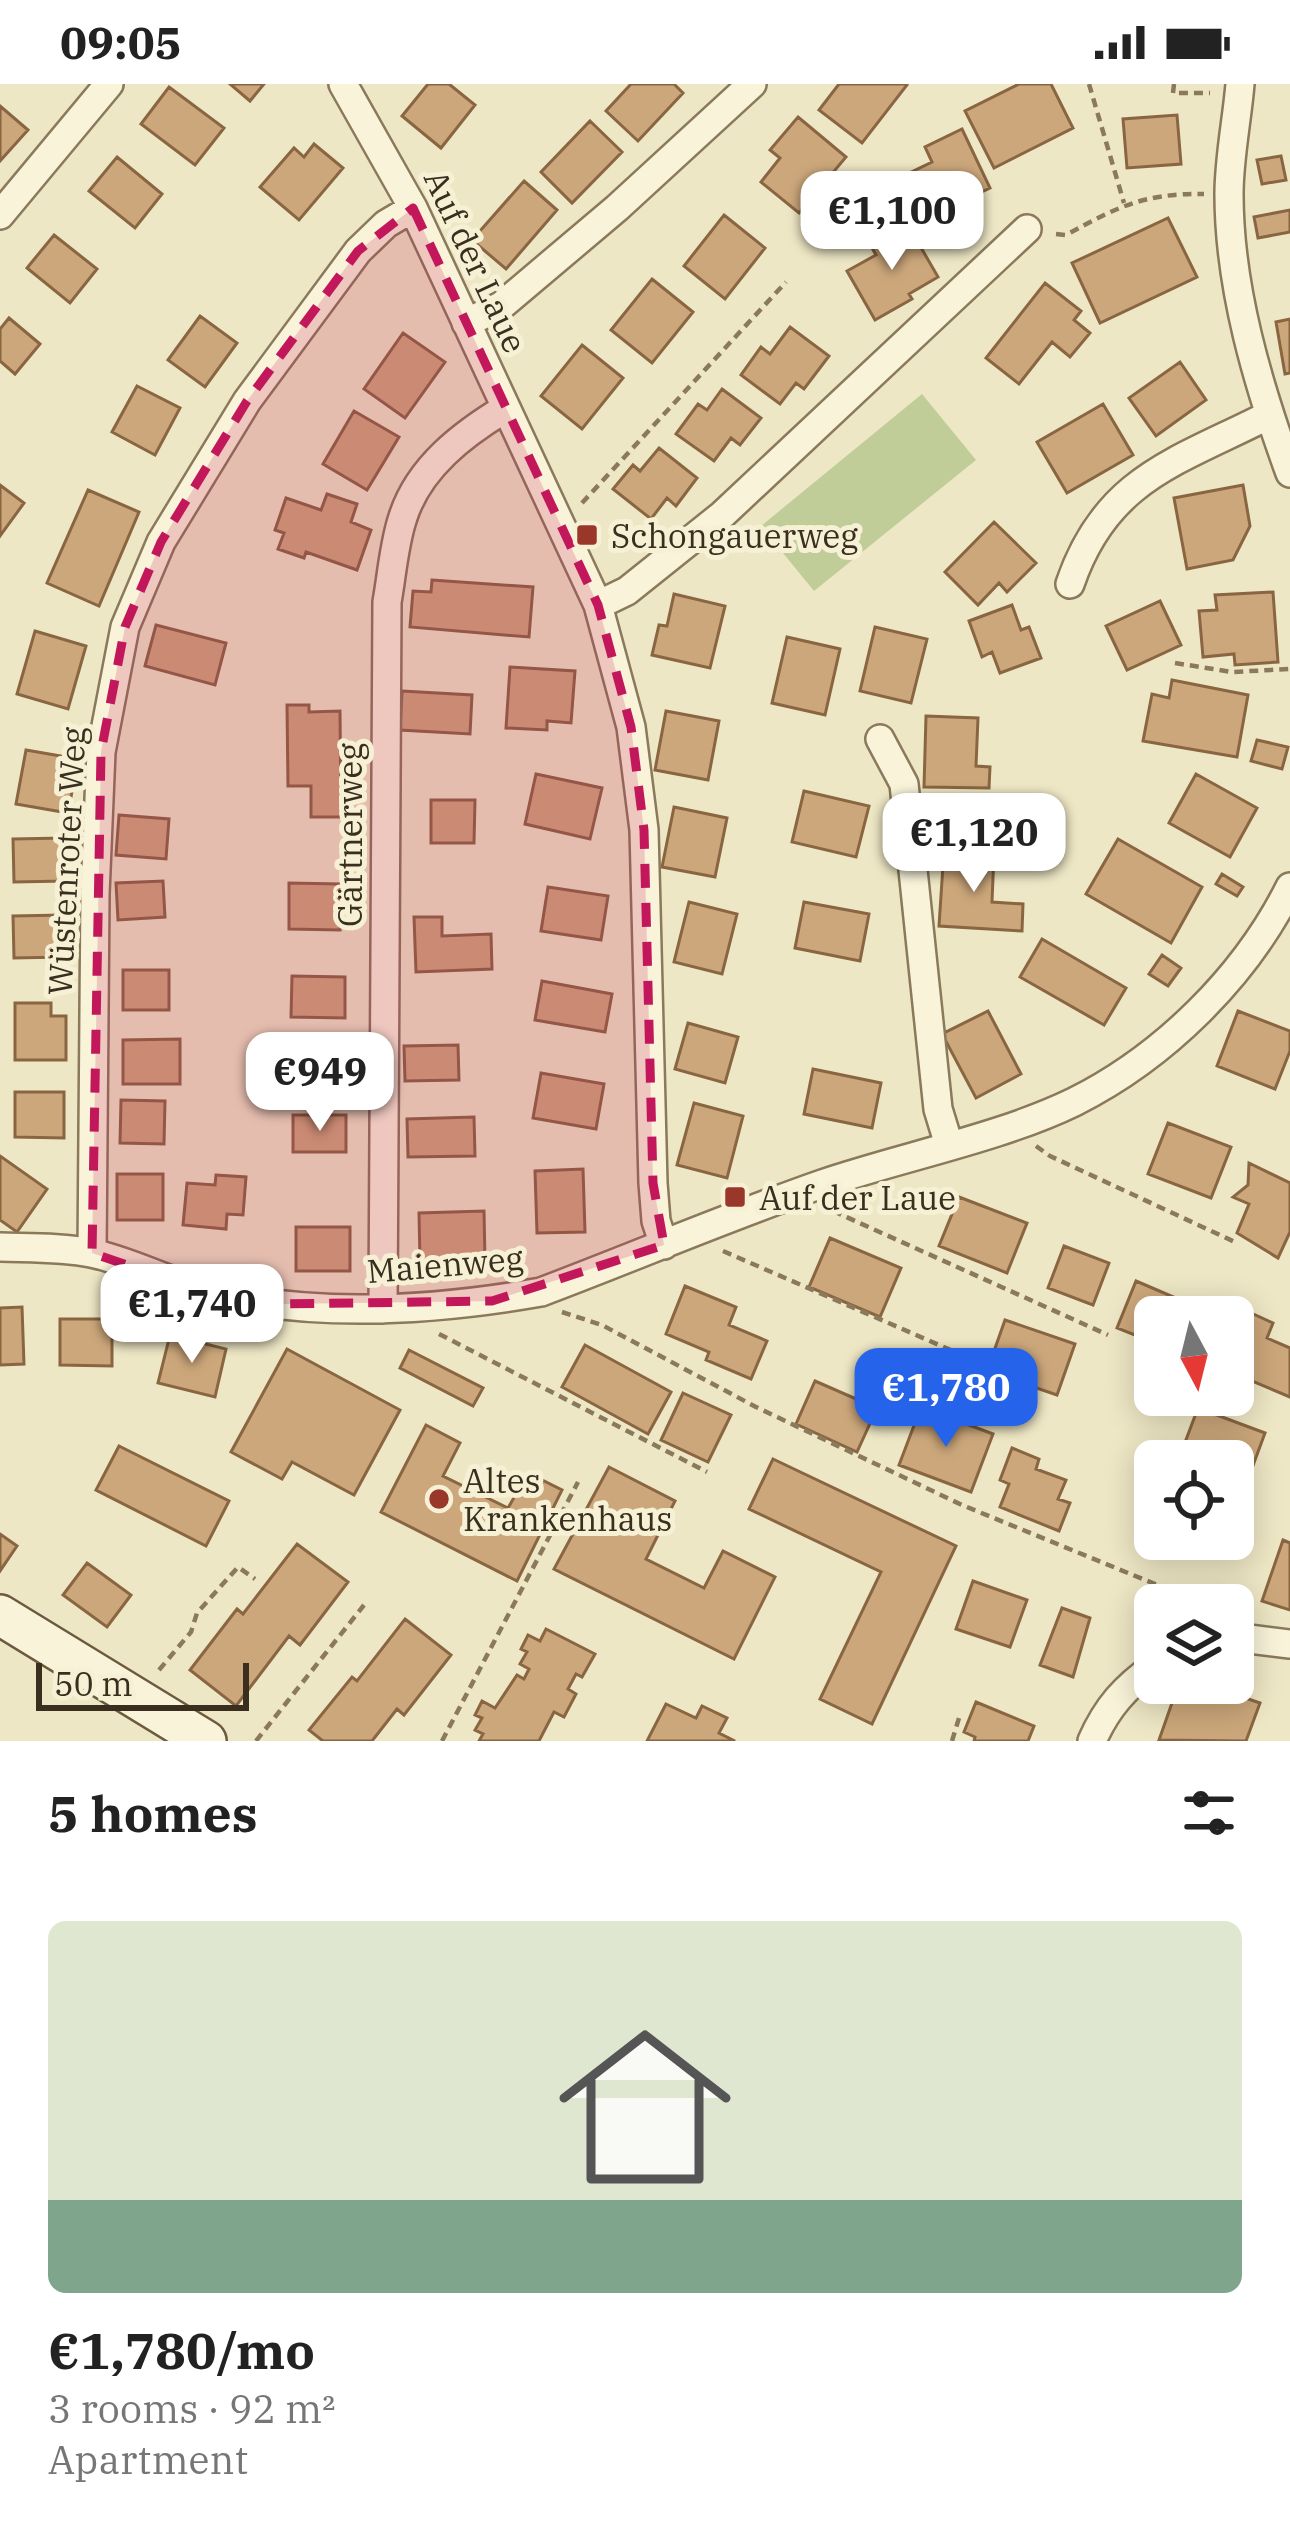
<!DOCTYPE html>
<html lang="en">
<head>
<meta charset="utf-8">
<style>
	:root { --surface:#fff; --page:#f2f2f2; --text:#222; --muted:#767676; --accent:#2563eb }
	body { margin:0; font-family:"IBM Plex Serif",serif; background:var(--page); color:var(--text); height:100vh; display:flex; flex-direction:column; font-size:45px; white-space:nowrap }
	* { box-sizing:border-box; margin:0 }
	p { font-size:39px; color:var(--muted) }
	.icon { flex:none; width:66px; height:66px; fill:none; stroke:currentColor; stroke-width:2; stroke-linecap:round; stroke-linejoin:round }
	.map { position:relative; height:1657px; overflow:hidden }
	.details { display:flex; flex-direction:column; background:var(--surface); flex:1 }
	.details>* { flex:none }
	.needle { width:78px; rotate:173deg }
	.buttons { position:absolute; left:1134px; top:1212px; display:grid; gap:24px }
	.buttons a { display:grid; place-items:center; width:120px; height:120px; border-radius:18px; background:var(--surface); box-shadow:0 6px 30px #0003; font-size:60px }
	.scale { position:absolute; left:36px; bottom:30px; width:213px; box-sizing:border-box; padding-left:12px; border:6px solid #3a2f1f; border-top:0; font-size:33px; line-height:42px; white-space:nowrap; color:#3a2f1f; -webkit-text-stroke:9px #f6f0d5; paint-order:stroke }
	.price { position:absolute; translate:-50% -102px; padding:0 27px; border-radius:24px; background:#fff; color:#222; font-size:39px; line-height:78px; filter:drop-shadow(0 3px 6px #0008) }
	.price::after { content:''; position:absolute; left:50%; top:72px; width:36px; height:27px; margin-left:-18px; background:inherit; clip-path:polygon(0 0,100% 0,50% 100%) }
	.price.on { background:var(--accent); color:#fff }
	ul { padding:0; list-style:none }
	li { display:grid; align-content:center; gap:24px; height:636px; padding:0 48px }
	li span { display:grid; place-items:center; height:372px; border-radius:18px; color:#555 }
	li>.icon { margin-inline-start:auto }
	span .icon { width:216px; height:216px; fill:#fffc; stroke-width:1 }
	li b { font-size:51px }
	h2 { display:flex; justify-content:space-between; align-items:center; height:144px; padding:0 48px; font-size:51px }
	.status { display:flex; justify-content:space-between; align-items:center; height:84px; padding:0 60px; background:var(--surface); direction:ltr }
	.status svg { height:33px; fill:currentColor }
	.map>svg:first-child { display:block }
	.green { fill:#c0cd99 }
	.building { fill:#cca77b; stroke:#896641; stroke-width:3 }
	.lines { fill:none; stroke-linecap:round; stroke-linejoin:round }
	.street-casing { stroke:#8a795b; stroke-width:32 }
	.secondary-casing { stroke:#6b5a3e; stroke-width:44 }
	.path { stroke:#8a795b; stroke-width:4.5; stroke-dasharray:9 6; stroke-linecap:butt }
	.street { stroke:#f9f3d9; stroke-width:27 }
	.secondary { stroke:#f9f3d9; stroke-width:39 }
	.marked { fill:#c2185b; fill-opacity:0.2; stroke:#c2185b; stroke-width:9; stroke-dasharray:24 15; stroke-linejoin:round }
	.poi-dot { fill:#99372b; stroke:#f6f0d5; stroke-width:4.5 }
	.labels { text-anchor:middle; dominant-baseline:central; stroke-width:10; stroke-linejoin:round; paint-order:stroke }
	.street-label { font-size:33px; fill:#3a2f1f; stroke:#f6f0d5 }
	.poi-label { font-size:33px; fill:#3a2f1f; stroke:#f6f0d5; text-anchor:start }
</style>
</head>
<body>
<div class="status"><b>09:05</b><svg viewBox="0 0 49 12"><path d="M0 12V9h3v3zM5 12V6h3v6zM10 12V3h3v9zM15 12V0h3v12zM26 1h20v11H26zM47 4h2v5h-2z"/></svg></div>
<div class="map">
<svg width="1290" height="1657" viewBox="0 0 1290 1657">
	<rect width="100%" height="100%" fill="#eee7c5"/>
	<path class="green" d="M922,310L976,376L814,507L761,442Z"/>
	<path class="building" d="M230,0H264L250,17Z
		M428,0H449L475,21L441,64L402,32Z
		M631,0H674L683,9L638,57L606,27Z
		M839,0H906L907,1L862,59L819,26Z
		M1019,0H1051L1073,44L994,84L965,27Z
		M169,3L224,44L195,81L141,40Z
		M0,22L28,46L0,77Z
		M1177,31L1181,80L1127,84L1123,35Z
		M798,33L846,73L799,129L761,98L780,74L770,66Z
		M590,37L622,68L572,119L541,88Z
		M962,45L990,104L954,121L960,134L927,149L901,93L932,78L925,63Z
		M314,60L343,84L299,136L260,103L294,64L304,73Z
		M1281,72L1286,96L1262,100L1257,76Z
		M117,73L162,110L135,144L89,107Z
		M524,97L557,126L506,185L472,156Z
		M1290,126V148L1258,154L1254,133Z
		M724,131L765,164L725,215L684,182Z
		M1168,134L1197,193L1100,239L1072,179Z
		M908,141L938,193L909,210L912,215L875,236L847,187L876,171L871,162Z
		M54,151L97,185L70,219L27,184Z
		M652,195L693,228L652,279L611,246Z
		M1045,199L1081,227L1074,236L1090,249L1070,273L1052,258L1019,300L986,274Z
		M200,232L237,259L205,303L168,276Z
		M9,234L40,260L15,290L0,277V245Z
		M1290,235V289L1285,290L1276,238Z
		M790,243L829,272L804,305L796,299L780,320L741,291L761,263L770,270Z
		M403,249L445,278L405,334L364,305Z
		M582,261L623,294L582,345L541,312Z
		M1180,278L1206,316L1156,352L1129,314Z
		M137,302L180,324L155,371L112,348Z
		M722,305L761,334L740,361L731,354L714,377L676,350L698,320L707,326Z
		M1103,320L1133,371L1067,409L1037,358Z
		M354,327L399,353L367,406L323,380Z
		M659,364L697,394L676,422L667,414L651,435L613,405L633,381L640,387Z
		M0,401L24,419L0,452Z
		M1243,401L1250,442L1233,476L1187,485L1174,414Z
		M88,406L139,428L99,522L47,499Z
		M327,410L357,420L351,438L371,446L357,486L306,468L304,474L278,465L284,449L275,446L286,414L321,426Z
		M994,438L1036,479L1007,508L999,499L978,521L945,488Z
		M432,496L533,503L529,553L410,543L413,507L431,508Z
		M1273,508L1278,578L1235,581L1234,570L1203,573L1199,527L1217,526L1215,511Z
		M674,510L725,522L710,584L652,571L659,541L667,542Z
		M1160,517L1181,561L1127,586L1106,542Z
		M1012,521L1021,546L1029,543L1041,574L1000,589L992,568L982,573L969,537Z
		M156,541L226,559L215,601L145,582Z
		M875,543L927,555L911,619L860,607Z
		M35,547L86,562L68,625L17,610Z
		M787,553L840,565L825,631L772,619Z
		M510,583L575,587L571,639L547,637V646L506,644Z
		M1172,596L1248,611L1237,673L1143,657L1152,610L1169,614Z
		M402,607L472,611L470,650L400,646Z
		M287,621H309V628L340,627L341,733H311V702H288Z
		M666,627L719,637L708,696L655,686Z
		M926,632L978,634L976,682L990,683L989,704L924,703Z
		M1257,656L1288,663L1282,685L1251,677Z
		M26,666L78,675L68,729L16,720Z
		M536,690L602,704L590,755L525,740Z
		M1196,690L1257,724L1230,773L1169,739Z
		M804,707L869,722L856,773L792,758Z
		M431,716H475L474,759H431Z
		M674,723L727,734L715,793L662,783Z
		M119,731L169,735L166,775L116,771Z
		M64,754L65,797L14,798L13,755Z
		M1118,755L1202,803L1171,859L1086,810Z
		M944,766L994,769L992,818L1023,820L1022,847L939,842Z
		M1222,790L1243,803L1237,812L1216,800Z
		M163,797L165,833L118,836L116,799Z
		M289,799L340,800V846L289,845Z
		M548,803L608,812L601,856L541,847Z
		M689,818L737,830L722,890L674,878Z
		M804,818L869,830L860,877L795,864Z
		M63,831L64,873L14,874L13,832Z
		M414,833H442V852L491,850L492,885L416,888Z
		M1042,855L1126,904L1104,941L1020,893Z
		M1162,871L1181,884L1168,902L1149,890Z
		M123,886H169V926H123Z
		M292,892L345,893V934L291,933Z
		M542,897L612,910L605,948L535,936Z
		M15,919H51V932H66V976H15Z
		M988,927L1021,990L976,1014L942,950Z
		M1238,927L1290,947V967L1275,1005L1217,982Z
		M688,939L738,953L725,999L675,985Z
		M180,955V1000H123V956Z
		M458,961L459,996L405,997L404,962Z
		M294,965L345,966L344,1005L293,1004Z
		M813,985L881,999L872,1044L804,1030Z
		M541,989L604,1000L596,1045L533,1034Z
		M15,1008H64V1054L15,1053Z
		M121,1016L165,1017L164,1060L120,1059Z
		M694,1019L743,1032L727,1094L677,1081Z
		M293,1031H346V1068H293Z
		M474,1033L475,1072L408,1073L407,1035Z
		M1168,1039L1231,1063L1211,1114L1148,1090Z
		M0,1072L47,1105L17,1148L0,1136Z
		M1249,1079L1290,1099V1148L1278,1174L1237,1149L1249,1120L1233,1113L1248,1101Z
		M583,1085L585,1148L537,1149L535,1087Z
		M117,1090H163V1136H117Z
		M216,1091L246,1093L243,1131L227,1130L226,1145L183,1141L187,1099L215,1101Z
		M959,1113L1027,1139L1007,1189L939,1162Z
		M484,1127L485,1176L420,1177L419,1129Z
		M296,1143H350V1187H296Z
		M830,1154L901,1184L880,1233L809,1203Z
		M1064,1162L1109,1179L1093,1221L1048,1204Z
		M1136,1197L1176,1214L1168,1233H1155V1259L1117,1244Z
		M685,1202L736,1223L729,1241L767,1257L751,1295L706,1276L709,1268L666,1250Z
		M22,1223L24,1280L0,1281V1224Z
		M1249,1228L1273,1239L1267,1254L1290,1264V1313L1233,1289V1247L1241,1248Z
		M60,1235H112V1282L60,1281Z
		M1005,1236L1075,1260L1057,1311L987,1287Z
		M170,1251L226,1265L215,1313L158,1299Z
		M585,1261L671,1308L648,1350L562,1303Z
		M287,1265L400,1326L354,1411L292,1378L282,1395L231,1368Z
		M409,1266L483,1304L473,1322L400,1284Z
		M815,1297L877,1324L857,1368L796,1340Z
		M683,1309L731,1331L708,1378L661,1356Z
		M921,1323L993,1350L971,1408L899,1381Z
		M1198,1324L1265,1349L1241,1414L1233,1411V1377H1178Z
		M426,1341L460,1359L443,1392L508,1424L528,1389L562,1406L517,1497L381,1428Z
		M119,1362L229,1417L206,1462L96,1406Z
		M1012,1364L1039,1375L1036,1385L1066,1396L1058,1415L1070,1419L1059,1447L1000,1423L1009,1400L1000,1396Z
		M773,1375L956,1462L872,1640L820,1615L881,1488L749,1425Z
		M609,1383L675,1417L646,1475L704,1504L723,1467L775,1493L734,1575L554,1485Z
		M0,1450L17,1462L0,1487Z
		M1283,1456L1290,1459V1526L1262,1517Z
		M297,1460L348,1498L300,1561L289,1552L236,1622L190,1586L237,1525L243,1530Z
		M87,1479L131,1511L107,1543L63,1511Z
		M973,1497L1027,1516L1010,1563L956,1545Z
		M1062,1524L1090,1534L1073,1593L1040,1581Z
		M405,1535L451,1571L404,1631L397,1625L372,1657H323L309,1646L352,1593L357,1597Z
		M546,1545L595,1570L582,1593L576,1590L568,1605L576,1610L564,1633L554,1628L539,1657H479L483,1650L475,1646L482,1634L475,1631L482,1617L495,1624L517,1591L524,1595L529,1585L520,1580L527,1568L521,1565L528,1551L540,1557Z
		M1179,1599H1202L1260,1619L1246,1657L1159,1656Z
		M976,1618L1034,1642L1028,1657H974L975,1653L964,1648Z
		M666,1620L696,1634L702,1622L727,1634L719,1649L735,1657H647Z"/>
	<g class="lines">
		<g class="street-casing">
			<path id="street" d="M343,0L413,124L598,521L631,643L644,746L653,1099L656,1137L664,1161
				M1240,0C1237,36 1229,74 1229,110C1229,204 1258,301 1290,389
				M0,131L109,0
				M466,239L501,222L617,124L752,0
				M1070,500C1106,394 1177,378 1269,331
				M598,521L627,507L722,431L1027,145
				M880,655L904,700L938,1025L949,1061
				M0,1163C30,1164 62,1163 91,1169C130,1177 166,1197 204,1207C313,1235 432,1227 541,1208C634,1173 727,1133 822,1100C901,1073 1000,1054 1074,1018C1164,973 1245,893 1290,803
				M92,1169L95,810L101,668L125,543L161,458L247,317L358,167L386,140L413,124
				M383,1225L387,518C392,490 394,459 403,433C419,383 463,350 506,324
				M1233,1553L1290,1560
				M1092,1657C1107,1623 1125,1603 1155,1582"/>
		</g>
		<g class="secondary-casing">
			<path id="secondary" d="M0,1531L206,1657"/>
		</g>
		<path class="path" d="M1089,0L1124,119
			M1174,0L1173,9H1210
			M1056,150L1066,151C1117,123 1144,109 1204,110
			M582,419L786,198
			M1175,579L1232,588L1290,585
			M1036,1062L1050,1072L1237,1159
			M833,1127L1108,1251
			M723,1167L992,1284
			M562,1228L602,1241L756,1323L962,1421L1194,1516L1195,1521
			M439,1250L707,1388
			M159,1586L191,1548L197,1529L238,1483L255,1495
			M256,1657L364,1521
			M442,1657L578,1398
			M952,1657L959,1634"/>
		<use href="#street" class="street"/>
		<use href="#secondary" class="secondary"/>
	</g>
	<path class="marked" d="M413,124L598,521L631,643L644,746L653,1099L664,1161L492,1217L280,1220L205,1208L92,1169L101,668L125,543L161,458L247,317L358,167Z"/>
	<g class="poi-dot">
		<rect x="575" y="439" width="24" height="24" rx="6"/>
		<rect x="723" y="1101" width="24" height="24" rx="6"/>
		<circle cx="439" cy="1415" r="12"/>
	</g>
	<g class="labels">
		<g class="street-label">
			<text transform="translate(476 177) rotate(65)">Auf der Laue</text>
			<text transform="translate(349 751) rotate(-90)">Gärtnerweg</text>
			<text transform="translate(66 777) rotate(-87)">Wüstenroter Weg</text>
			<text transform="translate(445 1180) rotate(-5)">Maienweg</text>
		</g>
		<g class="poi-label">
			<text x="611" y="451">Schongauerweg</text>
			<text x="759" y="1113">Auf der Laue</text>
			<text x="463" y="1396">Altes<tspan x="463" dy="38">Krankenhaus</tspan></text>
		</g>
	</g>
</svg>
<div class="buttons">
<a><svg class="needle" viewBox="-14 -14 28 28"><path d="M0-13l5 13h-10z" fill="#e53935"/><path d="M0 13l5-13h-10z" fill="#767676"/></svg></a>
<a><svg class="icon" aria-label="locate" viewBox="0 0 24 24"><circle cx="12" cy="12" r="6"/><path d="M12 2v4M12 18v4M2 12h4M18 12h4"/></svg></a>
<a><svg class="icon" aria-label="layers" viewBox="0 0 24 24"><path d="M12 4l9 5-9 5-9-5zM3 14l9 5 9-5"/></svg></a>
</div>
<div class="scale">50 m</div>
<b class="price" style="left:892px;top:189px">€1,100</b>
<b class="price" style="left:974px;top:811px">€1,120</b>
<b class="price" style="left:320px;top:1050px">€949</b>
<b class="price" style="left:192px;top:1282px">€1,740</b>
<b class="price on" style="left:946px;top:1366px">€1,780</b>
</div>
<section class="details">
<h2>5 homes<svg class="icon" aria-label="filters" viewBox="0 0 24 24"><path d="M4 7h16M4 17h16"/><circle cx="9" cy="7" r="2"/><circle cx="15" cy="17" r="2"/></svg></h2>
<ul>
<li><span style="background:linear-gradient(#dfe7d0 75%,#7fa58c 0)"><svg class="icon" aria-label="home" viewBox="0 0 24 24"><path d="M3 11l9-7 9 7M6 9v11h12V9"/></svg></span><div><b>€1,780/mo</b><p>3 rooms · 92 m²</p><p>Apartment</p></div></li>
</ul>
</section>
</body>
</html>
